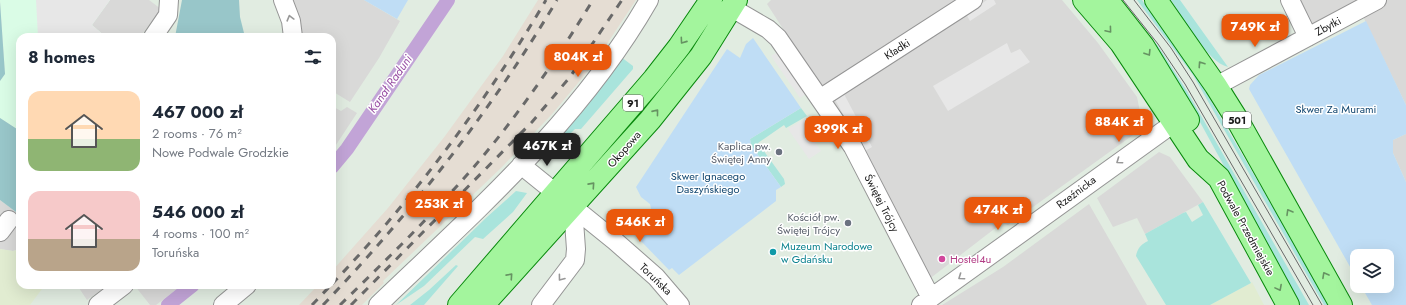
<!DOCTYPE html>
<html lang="en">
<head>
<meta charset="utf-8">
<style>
	:root { --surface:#fff; --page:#f6f6f7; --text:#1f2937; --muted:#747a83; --accent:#ea580c }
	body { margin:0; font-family:Jost,sans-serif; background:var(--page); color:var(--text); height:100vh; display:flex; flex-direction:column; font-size:15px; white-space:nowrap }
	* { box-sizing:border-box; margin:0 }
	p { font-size:13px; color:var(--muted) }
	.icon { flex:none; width:22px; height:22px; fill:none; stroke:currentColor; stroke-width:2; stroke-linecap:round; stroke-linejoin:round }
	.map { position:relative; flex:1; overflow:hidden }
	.drawer { position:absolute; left:16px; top:33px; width:320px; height:256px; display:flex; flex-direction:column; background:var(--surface); border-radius:12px; box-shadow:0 4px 16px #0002 }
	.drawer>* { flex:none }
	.controls { position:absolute; left:1350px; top:249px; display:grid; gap:8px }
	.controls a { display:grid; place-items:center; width:44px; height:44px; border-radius:8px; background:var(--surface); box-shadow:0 4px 16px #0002; font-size:20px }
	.price { position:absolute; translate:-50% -34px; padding:0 9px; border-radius:8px; background:var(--accent); color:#fff; font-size:13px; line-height:26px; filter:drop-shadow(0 1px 2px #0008) }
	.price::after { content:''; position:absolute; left:50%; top:24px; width:12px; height:9px; margin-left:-6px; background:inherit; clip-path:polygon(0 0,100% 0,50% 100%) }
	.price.selected { background:#222; color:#fff }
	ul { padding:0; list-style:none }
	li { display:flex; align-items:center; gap:12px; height:100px; padding:0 12px }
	li span { display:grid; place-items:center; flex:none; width:112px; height:80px; border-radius:12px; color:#555 }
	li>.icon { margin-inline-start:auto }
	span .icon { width:48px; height:48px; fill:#fffc; stroke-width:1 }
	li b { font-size:17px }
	h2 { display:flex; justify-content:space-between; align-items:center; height:48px; padding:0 12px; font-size:17px }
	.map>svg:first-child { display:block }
	.residential { fill:#d9d9d8 }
	.commercial { fill:#e1ecd1 }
	.industrial { fill:#e5ddd3 }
	.education { fill:#dafce6 }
	.grass { fill:#a9e4dc }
	.forest { fill:#98c6c9 }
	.park { fill:#bfddf5 }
	.parking { fill:#e7e7e7 }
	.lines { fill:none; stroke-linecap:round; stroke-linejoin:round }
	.canal { stroke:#c2a4d7; stroke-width:14 }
	.minor-casing { stroke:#959595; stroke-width:20 }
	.major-casing { stroke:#09890d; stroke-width:24 }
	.minor { stroke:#fff; stroke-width:18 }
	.major { stroke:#a3f59d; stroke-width:22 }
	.tram { stroke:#696969; stroke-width:1 }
	.rail { stroke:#696969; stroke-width:3; stroke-dasharray:8 8; stroke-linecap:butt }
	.oneway { stroke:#989898 }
	.oneway2 { stroke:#669362 }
	.worship-dot { fill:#6b7280; stroke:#fff; stroke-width:1.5 }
	.culture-dot { fill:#0f9aa8; stroke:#fff; stroke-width:1.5 }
	.hotel-dot { fill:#d1479c; stroke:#fff; stroke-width:1.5 }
	.labels { text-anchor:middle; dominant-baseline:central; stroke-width:3; stroke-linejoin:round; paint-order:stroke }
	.shield { fill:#fff; stroke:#5f5f5f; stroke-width:1 }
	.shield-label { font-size:10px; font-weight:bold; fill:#1b1b1b }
	.street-label { font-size:11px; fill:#1b1b1b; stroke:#fff }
	.park-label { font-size:11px; fill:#124770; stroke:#fff }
	.worship-label { font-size:11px; fill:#5b616d; stroke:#fff; text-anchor:end }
	.culture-label { font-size:11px; fill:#0d838f; stroke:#fff; text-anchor:start }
	.hotel-label { font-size:11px; fill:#b23c85; stroke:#fff; text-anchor:start }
	.water-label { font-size:12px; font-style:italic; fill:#984fa4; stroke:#fff }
</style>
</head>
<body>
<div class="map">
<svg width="1406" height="305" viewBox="0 0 1406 305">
	<rect width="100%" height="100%" fill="#e1ece1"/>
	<path class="residential" d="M110,0H149L161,9L140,37H106L91,25Z
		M291,0H364L400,21L379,58L350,102L332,91V37H300Z
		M771,0H1062L1098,43L1137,97L1142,122L1140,130L1008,225L1002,223L928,280L838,114L767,4Z
		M1297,0H1406V105L1357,4L1311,29Z
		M332,106L341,111L347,107L357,113L332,151Z
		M1406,134V182L1393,153V140Z
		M1159,152L1170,157L1203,202L1145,234L1137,218L1113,227L1097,198Z
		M0,200L20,215V249L13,251L0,249Z
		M1089,204L1147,305H942L1003,267Z
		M77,285H108L87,300Z
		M136,285H182L156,305H150L135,286Z"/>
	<path class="commercial" d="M0,249L13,251L20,249V285H45L30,305H0Z
		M1252,282L1264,305H1210L1251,283Z"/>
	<path class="industrial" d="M538,0H636L593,65L553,113L502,167L383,281L384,283L362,305H299L318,285H332V271L388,208L445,136L503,56Z"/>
	<path class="education" d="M0,0H110L92,25L106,37H20V131L0,118V81L5,74Z"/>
	<path class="grass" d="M1121,0L1158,46L1187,91L1309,305H1300L1183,91Z
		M1137,0H1142L1201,84L1277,214L1302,251L1333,305H1324L1193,75Z
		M1171,0H1180L1228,67C1207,62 1183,18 1171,0Z
		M621,57L633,66V69L581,129H575L557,147L558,150L550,160V152Z
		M801,108L807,116L786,128L784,125L758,143L784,179L785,184L781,187L751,145L750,139Z
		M516,191L527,193L513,212L483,239L475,237L424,286L396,305L487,217Z
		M1203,202L1251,283L1210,305H1166L1136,256C1137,249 1141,244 1148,241L1145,234L1183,213L1186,212L1192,222L1203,215L1198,205Z
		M456,265L458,266L424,305H410L429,290Z"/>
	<path class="forest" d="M182,0H239L240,17L245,37H175Z
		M0,2L5,74L0,81Z
		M0,118L20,131V215L0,200Z"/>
	<path class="park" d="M364,0H408L397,19Z
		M1366,21L1406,105V134L1393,140V153L1406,182V305H1372L1361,286H1387V256H1357V279L1249,89L1250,85L1259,75Z
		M753,38L801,108L750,139L751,145L781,187L776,190V201L679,275L672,268L669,270L638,238L636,228L652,213L650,204L641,197L636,187L727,49L740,58L746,44Z"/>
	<path class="parking" d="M36,0H110L92,25L106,37H38Z
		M987,0H994L996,4L970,21L966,14Z
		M1007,43L1011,53L1020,49L1030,62L948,111L933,86Z
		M780,50L809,92L800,98L771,56Z
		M844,94L872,147L863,152L835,99Z
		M805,119L815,133L811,136L821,151L809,159L788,129Z"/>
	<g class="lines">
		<path class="canal" d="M332,167L347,149L448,0
			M168,305L193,285"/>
		<g class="minor-casing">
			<path id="minor" d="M283,0L291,21L293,37
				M1290,0L1308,37
				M732,8L768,29L778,38L853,147L931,298
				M153,37L168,15L169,0
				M1216,86L1377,0
				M821,98L973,0
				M521,165L615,241L656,277L680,305
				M0,232L9,220
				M98,305L124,285
				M223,305L247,285
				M378,305C476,211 581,119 649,0
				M541,305L575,260L576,249L573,207
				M921,305L1174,123"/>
		</g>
		<g class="major-casing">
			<path id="major" d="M1084,0L1121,43L1198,159L1219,178L1288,305
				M1107,0L1143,46L1188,120
				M1156,0L1216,86L1238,121L1341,305
				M459,305L654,79L679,47L711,0
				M483,305L650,120L701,56L736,0"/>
		</g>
		<use href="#minor" class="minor"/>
		<use href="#major" class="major"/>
		<path class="tram" d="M1123,0L1158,44L1185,84L1313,305
			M1134,0L1171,48L1193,82L1322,305"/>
		<path class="rail" d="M332,284C414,198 486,102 546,0
			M312,305L331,285
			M323,305C412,212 491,111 557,0
			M340,305C380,266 420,227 457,186C509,129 553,65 593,0
			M351,305L532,122L570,77L622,0"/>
	</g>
	<defs><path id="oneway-chevron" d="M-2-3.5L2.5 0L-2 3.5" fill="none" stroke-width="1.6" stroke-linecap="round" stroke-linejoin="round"/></defs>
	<g class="oneway">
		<use href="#oneway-chevron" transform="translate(290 18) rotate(-105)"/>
		<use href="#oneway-chevron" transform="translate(1119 161) rotate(145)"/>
		<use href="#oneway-chevron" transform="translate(961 277) rotate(145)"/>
		<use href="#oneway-chevron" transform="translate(561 278) rotate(127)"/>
	</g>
	<g class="oneway2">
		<use href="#oneway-chevron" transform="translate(1109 30) rotate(50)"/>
		<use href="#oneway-chevron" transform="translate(683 41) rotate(125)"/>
		<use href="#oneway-chevron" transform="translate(1148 53) rotate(58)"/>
		<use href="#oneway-chevron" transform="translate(1201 64) rotate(-124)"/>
		<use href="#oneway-chevron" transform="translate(656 112) rotate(-51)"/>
		<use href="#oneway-chevron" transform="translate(592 185) rotate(-48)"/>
		<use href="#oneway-chevron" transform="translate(1289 212) rotate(-120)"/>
		<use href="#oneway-chevron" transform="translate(1325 275) rotate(-119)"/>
		<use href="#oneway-chevron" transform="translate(510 276) rotate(-48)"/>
		<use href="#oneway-chevron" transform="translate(1279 288) rotate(62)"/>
	</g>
	<g class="worship-dot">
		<circle cx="779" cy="152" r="4"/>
		<circle cx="848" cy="223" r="4"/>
	</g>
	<circle class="culture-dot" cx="773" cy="252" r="4"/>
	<circle class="hotel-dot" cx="942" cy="259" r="4"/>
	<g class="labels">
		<g class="shield">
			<rect x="623" y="95" width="20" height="16" rx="3"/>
			<rect x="1223" y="112" width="28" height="16" rx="3"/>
		</g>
		<g class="shield-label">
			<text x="633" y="103">91</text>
			<text x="1237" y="120">501</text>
		</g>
		<g class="street-label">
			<text transform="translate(1328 26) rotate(-28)">Zbytki</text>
			<text transform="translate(897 49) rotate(-33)">Kładki</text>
			<text transform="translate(624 149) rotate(-49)">Okopowa</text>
			<text transform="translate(1076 192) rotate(-37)">Rzeźnicka</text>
			<text transform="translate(882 203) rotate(63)">Świętej Trójcy</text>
			<text transform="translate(1246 228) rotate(61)">Podwale Przedmiejskie</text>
			<text transform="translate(656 279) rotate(44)">Toruńska</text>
		</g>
		<g class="park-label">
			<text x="1336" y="109">Skwer Za Murami</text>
			<text x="708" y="176">Skwer Ignacego<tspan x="708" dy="13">Daszyńskiego</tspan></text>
		</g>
		<g class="worship-label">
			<text x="771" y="146">Kaplica pw.<tspan x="771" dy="13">Świętej Anny</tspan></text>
			<text x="840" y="217">Kościół pw.<tspan x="840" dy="13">Świętej Trójcy</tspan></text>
		</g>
		<g class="culture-label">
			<text x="781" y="246">Muzeum Narodowe<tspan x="781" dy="13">w Gdańsku</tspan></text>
		</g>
		<g class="hotel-label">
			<text x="950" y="259">Hostel4u</text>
		</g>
		<g class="water-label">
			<text transform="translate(390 84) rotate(-55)">Kanał Raduni</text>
		</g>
	</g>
</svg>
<div class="controls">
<a><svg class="icon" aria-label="layers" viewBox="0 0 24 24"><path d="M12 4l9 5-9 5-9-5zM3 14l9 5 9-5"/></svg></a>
</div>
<b class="price" style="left:1255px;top:48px">749K zł</b>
<b class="price" style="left:578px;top:78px">804K zł</b>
<b class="price" style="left:1119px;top:143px">884K zł</b>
<b class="price" style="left:838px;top:150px">399K zł</b>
<b class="price selected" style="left:547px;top:167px">467K zł</b>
<b class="price" style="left:439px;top:225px">253K zł</b>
<b class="price" style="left:998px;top:231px">474K zł</b>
<b class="price" style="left:640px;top:243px">546K zł</b>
<section class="drawer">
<h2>8 homes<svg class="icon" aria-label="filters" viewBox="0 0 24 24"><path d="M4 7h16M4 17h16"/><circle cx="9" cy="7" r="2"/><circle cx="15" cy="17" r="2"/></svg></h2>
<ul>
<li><span style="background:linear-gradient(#ffd9b3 60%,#8fb573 0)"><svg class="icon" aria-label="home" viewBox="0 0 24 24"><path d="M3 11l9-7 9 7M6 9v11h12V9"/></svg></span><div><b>467 000 zł</b><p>2 rooms · 76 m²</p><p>Nowe Podwale Grodzkie</p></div></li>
<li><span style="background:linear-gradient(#f6c9c9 60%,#b9a48a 0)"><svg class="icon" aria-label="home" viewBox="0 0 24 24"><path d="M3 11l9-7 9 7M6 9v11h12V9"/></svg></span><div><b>546 000 zł</b><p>4 rooms · 100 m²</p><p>Toruńska</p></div></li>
</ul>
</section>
</div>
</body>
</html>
